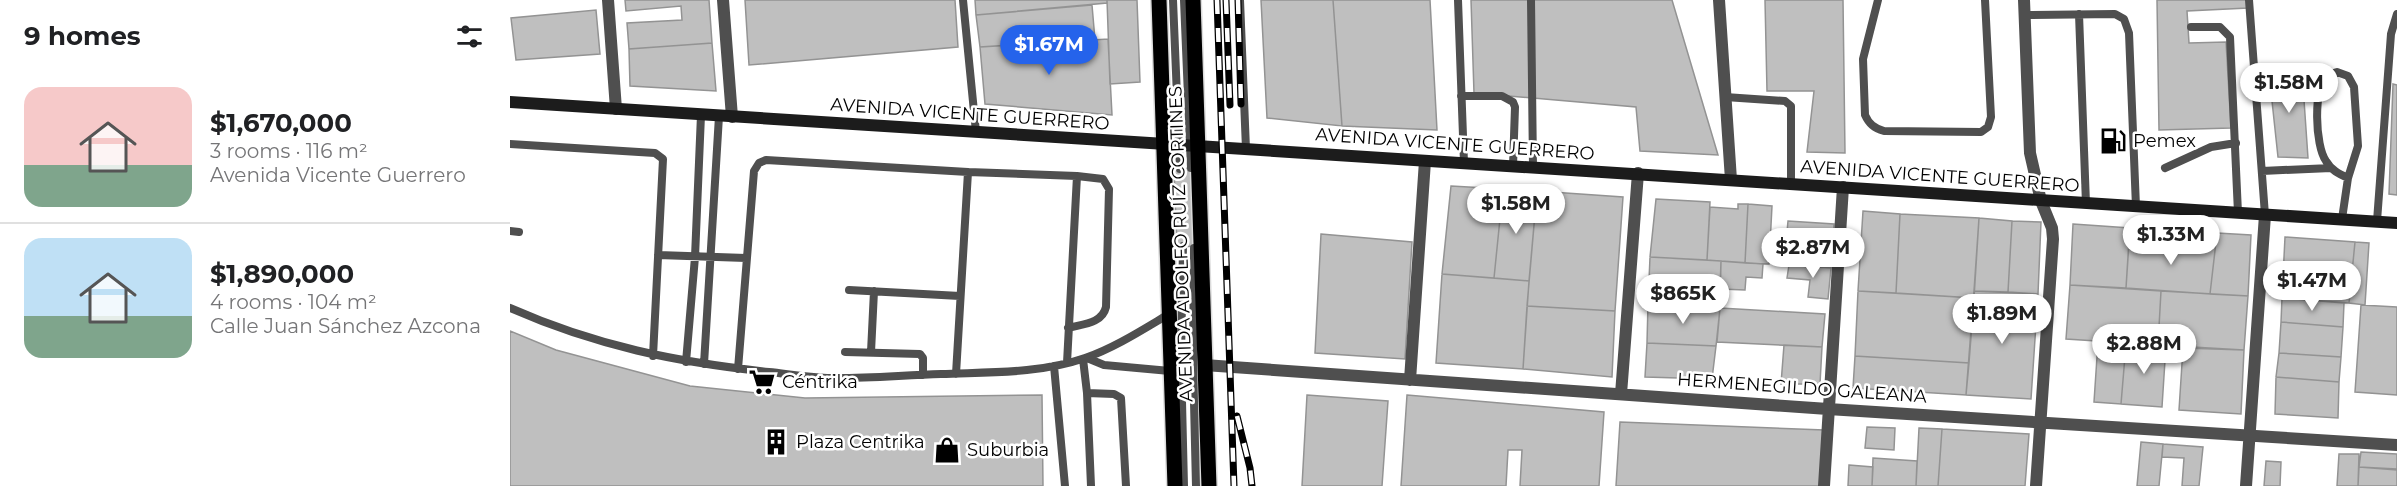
<!DOCTYPE html>
<html lang="en">
<head>
<meta charset="utf-8">
<style>
	:root { --surface:#fff; --page:#f6f6f6; --text:#202124; --muted:#757577; --line:#e0e0e0; --accent:#2563eb }
	body { margin:0; font-family:Montserrat,sans-serif; background:var(--page); color:var(--text); height:100vh; display:flex; flex-direction:column; font-size:22px; white-space:nowrap }
	* { box-sizing:border-box; margin:0 }
	p { font-size:20px; color:var(--muted) }
	.icon { flex:none; width:33px; height:33px; fill:none; stroke:currentColor; stroke-width:2; stroke-linecap:round; stroke-linejoin:round }
	.map { position:relative; flex:1; overflow:hidden }
	.side { display:flex; flex-direction:column; background:var(--surface); width:510px }
	.side>* { flex:none }
	.price { position:absolute; translate:-50% -51px; padding:0 14px; border-radius:21px; background:#fff; color:#222; font-size:20px; line-height:39px; filter:drop-shadow(0 2px 3px #0008) }
	.price::after { content:''; position:absolute; left:50%; top:36px; width:18px; height:14px; margin-left:-9px; background:inherit; clip-path:polygon(0 0,100% 0,50% 100%) }
	.price.current { background:var(--accent); color:#fff }
	ul { padding:0; list-style:none }
	li { display:flex; align-items:center; gap:18px; height:150px; padding:0 24px }
	li+li { border-top:2px solid var(--line) }
	li span { display:grid; place-items:center; flex:none; width:168px; height:120px; border-radius:18px; color:#555 }
	li>.icon { margin-inline-start:auto }
	span .icon { width:72px; height:72px; fill:#fffc; stroke-width:1 }
	li b { font-size:26px }
	h2 { display:flex; justify-content:space-between; align-items:center; height:72px; padding:0 24px; font-size:26px }
	main { display:flex; flex:1; min-height:0 }
	.map>svg:first-child { display:block }
	.building { fill:#bfbfbf; stroke:#939393; stroke-width:1.5 }
	.lines { fill:none; stroke-linecap:round; stroke-linejoin:round }
	.primary-casing { stroke:#dbdbdb; stroke-width:18 }
	.lane { stroke:#4f4f4f; stroke-width:8 }
	.street { stroke:#4f4f4f; stroke-width:12 }
	.secondary { stroke:#1c1c1c; stroke-width:12 }
	.primary { stroke:#000; stroke-width:15 }
	.rail-casing { stroke:#000; stroke-width:7 }
	.rail { stroke:#fff; stroke-width:4.5; stroke-dasharray:14; stroke-linecap:butt }
	.labels { text-anchor:middle; dominant-baseline:central; stroke-width:5; stroke-linejoin:round; paint-order:stroke }
	.street-label { font-size:18px; fill:#000; stroke:#fff }
	.poi-label { font-size:18px; fill:#000; stroke:#fff; text-anchor:start }
</style>
</head>
<body>
<main>
<section class="side">
<h2>9 homes<svg class="icon" aria-label="filters" viewBox="0 0 24 24"><path d="M4 7h16M4 17h16"/><circle cx="9" cy="7" r="2"/><circle cx="15" cy="17" r="2"/></svg></h2>
<ul>
<li><span style="background:linear-gradient(#f6c9c9 65%,#7fa58c 0)"><svg class="icon" aria-label="home" viewBox="0 0 24 24"><path d="M3 11l9-7 9 7M6 9v11h12V9"/></svg></span><div><b>$1,670,000</b><p>3 rooms · 116 m²</p><p>Avenida Vicente Guerrero</p></div></li>
<li><span style="background:linear-gradient(#bfe0f5 65%,#7fa58c 0)"><svg class="icon" aria-label="home" viewBox="0 0 24 24"><path d="M3 11l9-7 9 7M6 9v11h12V9"/></svg></span><div><b>$1,890,000</b><p>4 rooms · 104 m²</p><p>Calle Juan Sánchez Azcona</p></div></li>
</ul>
</section>
<div class="map">
<svg width="1887" height="486" viewBox="0 0 1887 486">
	<rect width="100%" height="100%" fill="#fff"/>
	<path class="building" d="M115,0H199L202,43L119,49L117,23L172,20L171,6L116,11Z
		M235,0H445L448,47L239,65Z
		M465,0H597V3L466,15Z
		M597,0H627L630,82L600,84Z
		M751,0H823L832,126L757,118Z
		M823,0H920L927,130L832,126Z
		M961,0H1162L1208,155L1130,151L1126,107L964,93Z
		M1255,0H1333L1335,153L1297,152L1304,91H1257Z
		M1647,0H1738V8L1677,11L1679,43L1716,42L1721,128L1649,130Z
		M582,5L585,40L470,47L466,15Z
		M86,10L90,54L6,60L1,18Z
		M598,39L602,115L475,104L470,47Z
		M202,43L206,91L120,86L119,49Z
		M1792,71L1798,158L1768,157L1759,73Z
		M1883,84L1887,85V195L1879,194Z
		M686,168L689,246L667,247L664,169Z
		M941,186L993,189L984,278L932,274Z
		M993,189L1027,191L1019,281L984,278Z
		M1027,191L1113,197L1105,311L1017,306Z
		M1146,199L1200,202L1197,260L1140,257Z
		M1228,204H1238L1235,263L1197,260L1200,207L1228,209Z
		M1238,204L1262,206L1259,264L1235,263Z
		M1353,211L1390,214L1386,293L1348,291Z
		M1390,214L1469,218L1464,298L1386,293Z
		M1469,218L1502,221L1498,292L1464,291Z
		M1278,221L1324,224L1321,268L1274,265Z
		M1502,221L1531,222L1528,294L1498,292Z
		M1563,224L1620,228L1616,288L1560,285Z
		M1707,233L1741,235L1738,296L1700,294Z
		M811,234L902,242L895,359L805,353Z
		M1775,237L1845,242L1839,303L1772,298Z
		M1619,240L1706,242L1700,294L1616,288Z
		M1845,242L1859,243L1855,305L1839,303Z
		M1140,257L1211,261L1210,308L1138,304Z
		M1211,261L1253,264L1252,278L1236,277L1235,290L1210,289Z
		M1279,265L1321,268L1318,299L1298,297L1300,280L1277,278Z
		M932,274L1019,281L1013,369L926,363Z
		M1560,285L1651,291L1648,345L1556,339Z
		M1348,291L1464,298L1459,363L1345,356Z
		M1464,291L1528,294L1521,399L1456,395Z
		M1651,291L1738,296L1734,350L1648,345Z
		M1772,298L1834,303L1833,327L1771,322Z
		M1138,304L1210,308L1206,346L1137,343Z
		M1851,305L1887,307V395L1845,392Z
		M1017,306L1105,311L1102,377L1013,369Z
		M1210,308L1315,314L1312,347L1207,342Z
		M1771,322L1833,327L1831,357L1769,353Z
		M0,331L46,350L180,386L295,398L532,395L533,486H0Z
		M1588,342L1616,344L1611,404L1584,402Z
		M1137,343L1206,346L1202,379L1135,377Z
		M1616,344L1656,345L1652,407L1611,404Z
		M1274,345L1312,347L1310,384H1271Z
		M1673,348L1734,350L1731,414L1669,410Z
		M1769,353L1831,357L1829,382L1766,377Z
		M1345,356L1459,363L1456,395L1343,388Z
		M1766,377L1829,382L1828,418L1765,414Z
		M797,395L878,401L872,486H792Z
		M897,395L1094,412L1089,486H1010L1012,450H998L996,486H891Z
		M1110,422L1314,430L1310,486H1106Z
		M1357,427L1385,428L1384,450L1355,448Z
		M1409,428L1432,429L1428,486H1406Z
		M1432,429L1519,434L1515,486H1428Z
		M1631,442L1653,444L1649,486H1627Z
		M1653,444L1693,447L1689,486H1672L1674,458L1652,457Z
		M1851,452L1887,454V469L1849,467Z
		M1829,454H1849L1848,486H1827Z
		M1363,458L1407,461L1406,486H1362Z
		M1756,461L1771,462L1770,486H1754Z
		M1339,465L1363,467L1362,486H1338Z
		M1849,467L1887,470V486H1848Z"/>
	<g class="lines">
		<g class="primary-casing">
			<path id="primary" d="M649,0L665,486
				M683,0L699,486"/>
		</g>
		<path class="lane" d="M453,0L466,132
			M663,0L670,169
			M674,0L681,168
			M730,0L736,149
			M948,0L954,163
			M1021,0L1023,167
			M1368,0L1353,59L1355,115C1359,124 1364,128 1374,131L1471,132L1478,127L1481,117L1475,0
			M1739,0L1755,215
			M1569,14L1576,204
			M1515,15L1605,14L1614,19L1619,33L1626,207
			M1681,27H1710L1720,37L1728,213
			M951,96H992L1003,102L1005,107L1003,166
			M1215,97L1275,101L1281,106V183
			M0,144L145,153L153,159L143,356
			M1655,168L1701,147L1726,143
			M1752,171L1821,168
			M1832,219L1838,178L1848,146L1844,87L1838,76L1827,72L1817,75C1803,88 1805,146 1816,161C1821,170 1829,174 1838,178
			M1867,221L1881,34L1887,14
			M0,231L9,232
			M673,246L671,359L674,486
			M684,248L683,360L686,486
			M148,255L236,258
			M339,290L450,296
			M0,308C86,346 166,362 259,372C278,374 298,377 317,378C355,379 393,375 431,374C478,372 529,374 575,358C604,348 632,330 659,314
			M558,328C572,324 592,324 596,307L599,189L593,179L567,176
			M335,352L410,354L413,358V375
			M361,352L364,291
			M577,358L594,365L660,371
			M573,359L577,393L581,486
			M176,362L185,257L191,115
			M194,364L209,116
			M544,366L555,486
			M228,369L244,171L249,163L256,160L458,172L567,176L557,363
			M446,374L458,172
			M577,393L604,394L611,398L616,486"/>
		<path class="street" d="M98,0L106,109
			M213,0L222,117
			M1209,0L1221,180
			M1514,0L1520,153L1531,201L1542,228L1543,239L1526,486
			M694,365L1318,409L1887,445
			M900,380L915,161
			M1111,394L1128,173
			M1314,486L1333,187
			M1736,486L1755,215"/>
		<path class="secondary" d="M0,102L1887,223"/>
		<use href="#primary" class="primary"/>
		<g class="rail-casing">
			<path id="rail" d="M707,0L724,486
				M716,0L720,105
				M728,0L731,104
				M727,416L740,468L742,486"/>
		</g>
		<use href="#rail" class="rail"/>
	</g>
	<defs>
		<g id="fuel-bare" transform="scale(2.07)"><path d="M-5.5-6h7V0h2V4h1.3V-2.5L3-4.5l.8-.8L6-3V5H2.5V1h-1V6h-7ZM-4.2-4.7v3.2H.2V-4.7Z" fill="#000" stroke="#fff" stroke-width="2.5" paint-order="stroke"/></g>
		<g id="supermarket-bare" transform="scale(2.07)"><path d="M-6-5.5h2.5l.6 2H6L4.5 2H-2.5L-4.4-4H-6ZM-1.5 3.2a1.3 1.3 0 1 0 .1 0ZM3 3.2a1.3 1.3 0 1 0 .1 0Z" fill="#000" stroke="#fff" stroke-width="2.5" paint-order="stroke"/></g>
		<g id="building-bare" transform="scale(2.07)"><path d="M-4-6H4V6H1V3H-1V6H-4ZM-2.5-4.3h1.7v1.8h-1.7ZM.8-4.3h1.7v1.8H.8ZM-2.5-1h1.7V.8h-1.7ZM.8-1h1.7V.8H.8Z" fill="#000" stroke="#fff" stroke-width="2.5" paint-order="stroke"/></g>
		<g id="shop-bare" transform="scale(2.07)"><path d="M-5-2.5h2.3a2.7 3.5 0 0 1 5.4 0H5L5.5 6h-11ZM-1.5-2.5h3a1.5 2.3 0 0 0-3 0Z" fill="#000" stroke="#fff" stroke-width="2.5" paint-order="stroke"/></g>
	</defs>
	<g fill-rule="evenodd">
		<use href="#fuel-bare" x="1603" y="141"/>
		<use href="#supermarket-bare" x="252" y="382"/>
		<use href="#building-bare" x="266" y="442"/>
		<use href="#shop-bare" x="437" y="450"/>
	</g>
	<g class="labels">
		<g class="street-label">
			<text transform="translate(460 114) rotate(4)">AVENIDA VICENTE GUERRERO</text>
			<text transform="translate(945 144) rotate(4)">AVENIDA VICENTE GUERRERO</text>
			<text transform="translate(1430 176) rotate(4)">AVENIDA VICENTE GUERRERO</text>
			<text transform="translate(671 244) rotate(-92)">AVENIDA ADOLFO RUÍZ CORTINES</text>
			<text transform="translate(1292 388) rotate(4)">HERMENEGILDO GALEANA</text>
		</g>
		<g class="poi-label">
			<text x="1623" y="141">Pemex</text>
			<text x="272" y="382">Céntrika</text>
			<text x="286" y="442">Plaza Centrika</text>
			<text x="457" y="450">Suburbia</text>
		</g>
	</g>
</svg>
<b class="price current" style="left:539px;top:76px">$1.67M</b>
<b class="price" style="left:1779px;top:114px">$1.58M</b>
<b class="price" style="left:1006px;top:235px">$1.58M</b>
<b class="price" style="left:1661px;top:266px">$1.33M</b>
<b class="price" style="left:1303px;top:279px">$2.87M</b>
<b class="price" style="left:1802px;top:312px">$1.47M</b>
<b class="price" style="left:1173px;top:325px">$865K</b>
<b class="price" style="left:1492px;top:345px">$1.89M</b>
<b class="price" style="left:1634px;top:375px">$2.88M</b>
</div>
</main>
</body>
</html>
